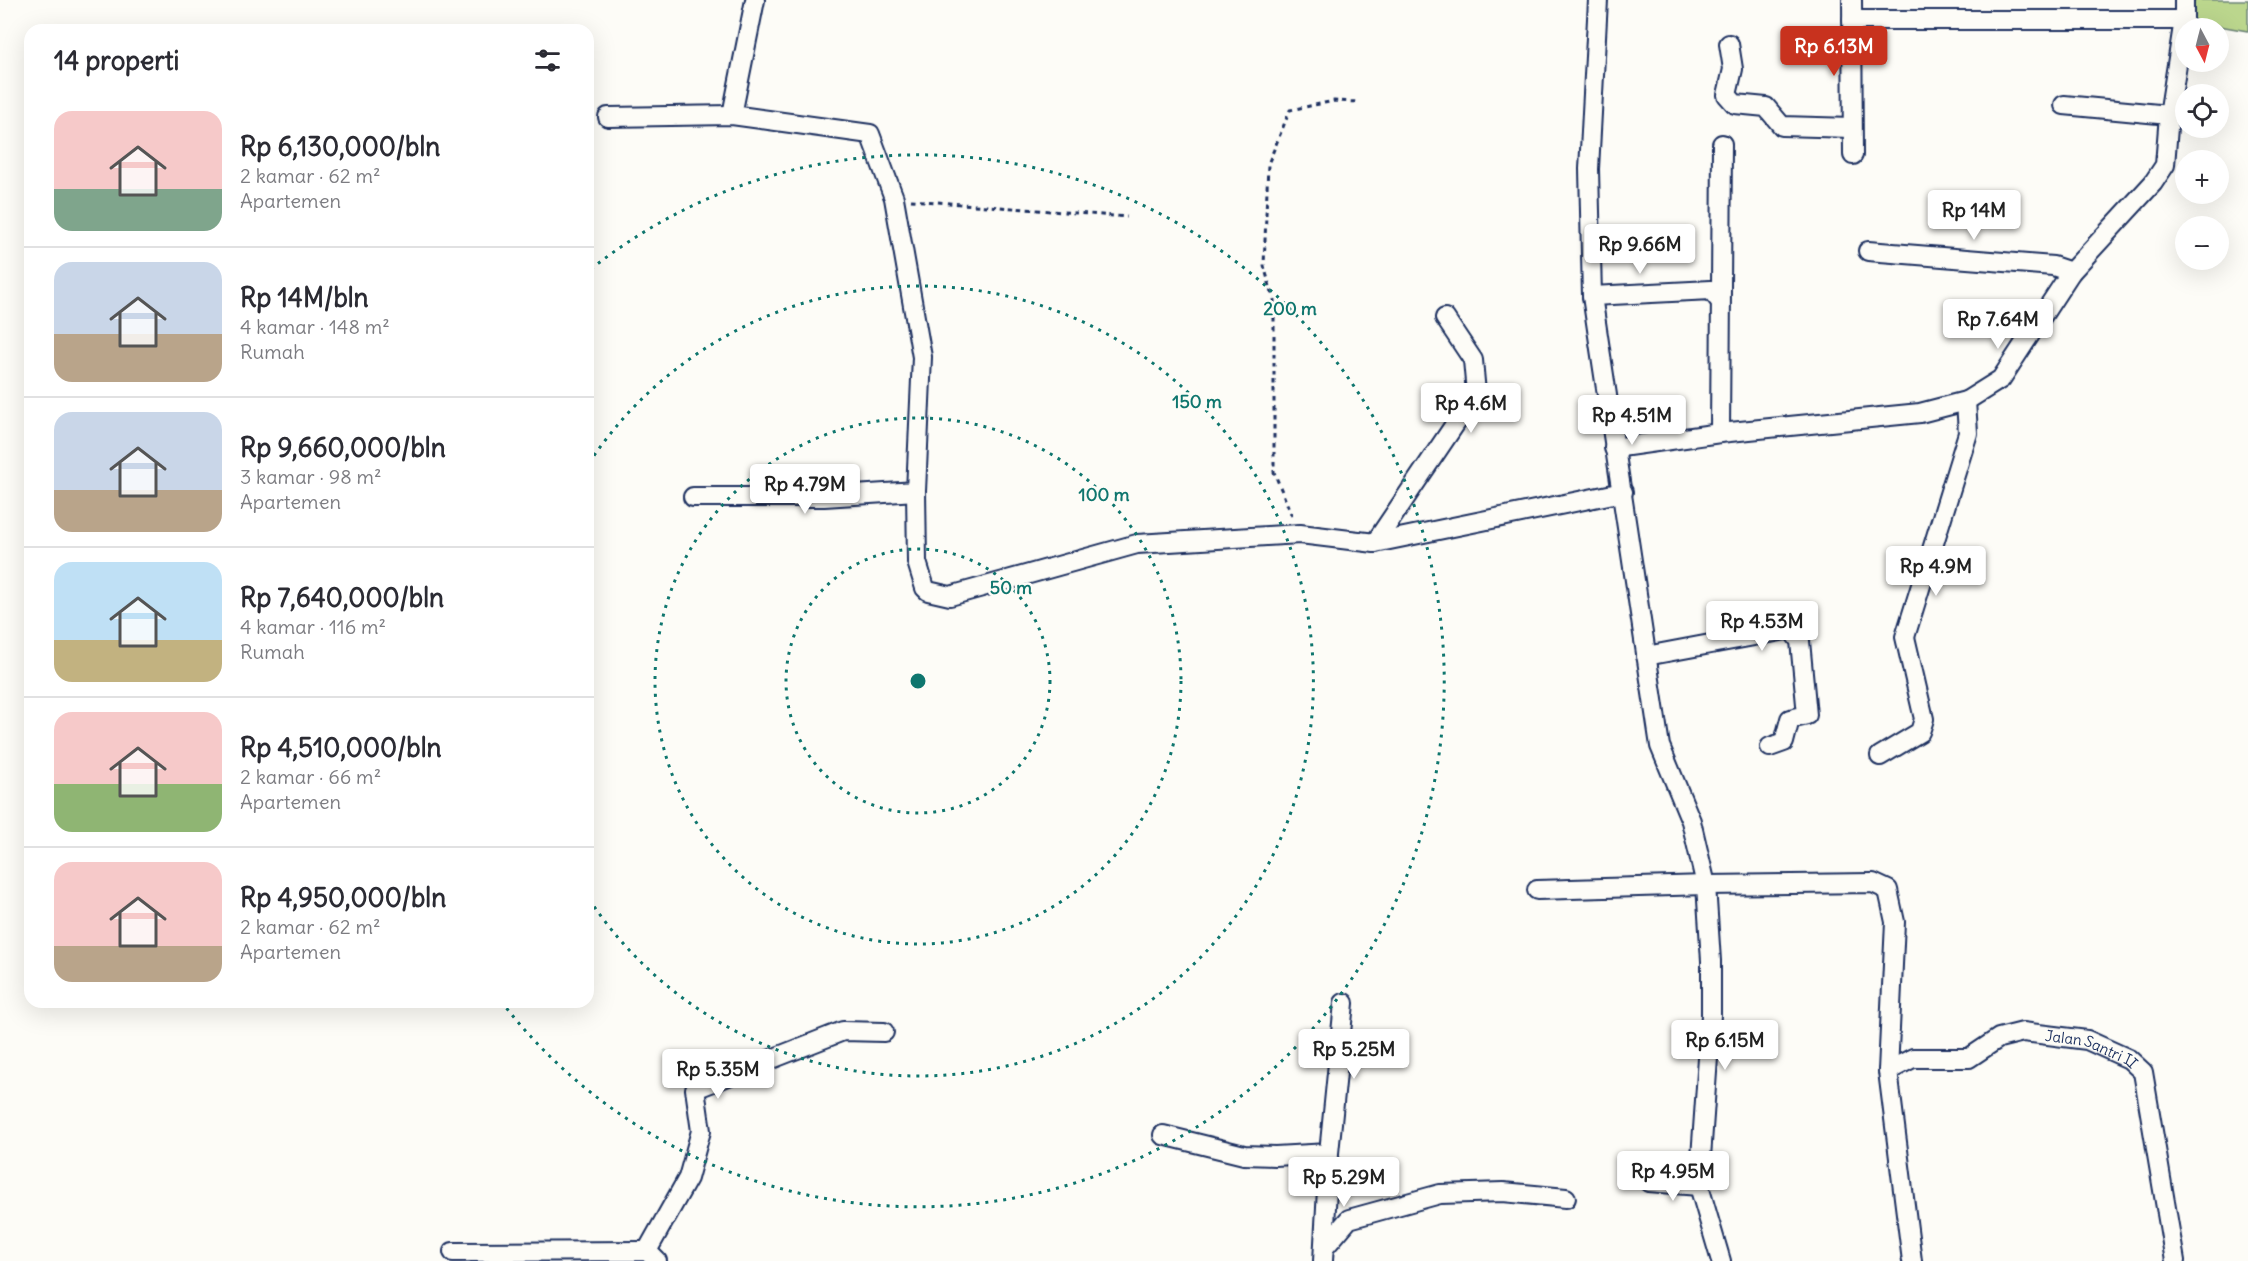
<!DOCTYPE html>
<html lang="id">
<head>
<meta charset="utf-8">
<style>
	:root { --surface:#fff; --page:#f2f2f3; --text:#2b2b33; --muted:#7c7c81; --line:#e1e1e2; --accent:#c8321e }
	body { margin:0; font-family:Delius,sans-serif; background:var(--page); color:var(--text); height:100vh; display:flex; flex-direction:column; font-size:22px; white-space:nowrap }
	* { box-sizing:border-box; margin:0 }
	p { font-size:20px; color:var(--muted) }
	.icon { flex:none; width:33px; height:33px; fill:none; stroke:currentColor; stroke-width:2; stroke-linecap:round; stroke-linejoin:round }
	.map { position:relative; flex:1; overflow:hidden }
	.drawer { position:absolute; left:24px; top:24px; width:570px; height:984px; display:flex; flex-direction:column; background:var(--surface); border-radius:18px; box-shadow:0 6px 24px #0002 }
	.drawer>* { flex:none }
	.needle { width:39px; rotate:173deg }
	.controls { position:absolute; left:2175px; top:18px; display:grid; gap:12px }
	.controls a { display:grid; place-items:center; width:54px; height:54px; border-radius:50%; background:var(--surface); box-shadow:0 6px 24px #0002; font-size:30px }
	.price { position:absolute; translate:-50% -51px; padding:0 14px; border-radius:6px; background:#fff; color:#222; font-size:20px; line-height:39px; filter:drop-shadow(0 2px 3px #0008) }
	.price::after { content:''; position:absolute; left:50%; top:36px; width:18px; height:14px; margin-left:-9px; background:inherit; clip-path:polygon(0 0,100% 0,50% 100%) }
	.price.current { background:var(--accent); color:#fff }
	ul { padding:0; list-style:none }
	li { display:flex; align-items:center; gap:18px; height:150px; padding:0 30px }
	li+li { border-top:2px solid var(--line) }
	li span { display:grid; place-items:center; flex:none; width:168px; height:120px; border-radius:18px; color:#555 }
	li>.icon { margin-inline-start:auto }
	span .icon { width:72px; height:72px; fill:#fffc; stroke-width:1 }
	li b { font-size:26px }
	h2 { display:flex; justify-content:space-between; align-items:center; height:72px; padding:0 30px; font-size:26px }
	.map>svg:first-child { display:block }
	.pitch { fill:#bbd68d; stroke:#6b8276; stroke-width:1.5 }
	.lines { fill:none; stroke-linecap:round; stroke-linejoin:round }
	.minor-casing { stroke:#1b2f5e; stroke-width:22 }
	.path { stroke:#1b2f5e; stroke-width:3; stroke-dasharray:4.5 4.5; stroke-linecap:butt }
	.minor { stroke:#fdfcf7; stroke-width:18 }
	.ring { fill:none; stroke:#0f766e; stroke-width:3; stroke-dasharray:3 6 }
	.labels { text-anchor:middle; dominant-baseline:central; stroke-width:5; stroke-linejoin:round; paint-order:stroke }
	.street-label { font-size:15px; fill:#1b2f5e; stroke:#fdfcf7 }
	.centre { fill:#0f766e; stroke:#fdfcf7; stroke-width:3 }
	.ring-label { font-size:18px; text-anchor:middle; font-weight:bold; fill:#0f766e; stroke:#fdfcf7; stroke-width:5; stroke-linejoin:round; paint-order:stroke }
</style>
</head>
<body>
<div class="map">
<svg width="2248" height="1261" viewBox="0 0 2248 1261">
	<rect width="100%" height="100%" fill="#fdfcf7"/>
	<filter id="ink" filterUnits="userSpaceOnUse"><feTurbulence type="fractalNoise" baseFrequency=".0167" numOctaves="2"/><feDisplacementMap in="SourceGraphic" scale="12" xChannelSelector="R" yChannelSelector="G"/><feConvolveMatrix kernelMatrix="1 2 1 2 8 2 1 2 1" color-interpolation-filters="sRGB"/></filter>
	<g filter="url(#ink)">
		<path class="pitch" d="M2186,0H2248V31L2185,20Z"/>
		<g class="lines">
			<g class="minor-casing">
				<g id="minor">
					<path d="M1598,0L1589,169L1592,296L1660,746L1691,821L1706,885L1711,961V1015L1699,1186L1721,1261"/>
					<path d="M1852,0L1853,155"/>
					<path d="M1852,20H2184"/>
					<path d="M1729,44L1733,69L1727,95L1735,104L1766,107L1782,126L1852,128"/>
					<path d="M2064,105L2169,115"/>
					<path d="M732,115L755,0"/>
					<path d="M608,117L732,115L870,134L894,198L922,357L916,491L917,562L925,588L928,591L950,596L1137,544L1300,534L1375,543L1623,492"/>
					<path d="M1868,251L2053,266L2071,272"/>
					<path d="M1592,296L1711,290L1720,301"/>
					<path d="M1720,433L1722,144"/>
					<path d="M1614,448L1720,433L1920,413L1966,401L2001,379L2071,272L2153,183L2165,165L2169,115L2184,20V0"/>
					<path d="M693,497H824L916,491"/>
					<path d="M1375,543L1476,393L1473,360L1445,318"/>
					<path d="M1646,656L1791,629L1800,641L1807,715L1790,719L1784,742L1770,747"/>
					<path d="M1880,756L1920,732L1924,719L1905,637L1968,433L1966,401"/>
					<path d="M1537,890L1706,885L1873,883L1888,890L1895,922L1888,1071L1912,1261"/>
					<path id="s1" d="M1888,1071L1913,1058H1969L1999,1038L2023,1032L2087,1040L2129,1059L2143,1072L2175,1261"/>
					<path d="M1163,1135L1244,1155L1275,1156L1329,1153"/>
					<path d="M1649,1182L1699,1186"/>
					<path d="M1324,1248L1349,1219L1440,1194L1503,1192L1566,1198"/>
					<path d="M647,1251L688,1178L701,1131L695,1089L843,1031L884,1032"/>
					<path d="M453,1252L647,1251L657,1261"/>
					<path d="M1323,1261L1329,1153L1344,1003"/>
				</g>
			</g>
			<path class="path" d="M911,200L1127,217
				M1292,516L1274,472V300L1264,266L1268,164L1290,110L1334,101L1359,102"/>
			<use href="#minor" class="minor"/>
		</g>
	</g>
	<g class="ring">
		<circle cx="918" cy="681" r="132"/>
		<circle cx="918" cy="681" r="263"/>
		<path d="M589 463A395 395 0 1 1 589 899"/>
		<path d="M591 269A526 526 0 1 1 504 1005"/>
	</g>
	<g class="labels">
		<g class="street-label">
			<text stroke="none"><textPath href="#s1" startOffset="216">Jalan Santri II</textPath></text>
		</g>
	</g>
	<circle cx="918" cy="681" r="9" class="centre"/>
	<g class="ring-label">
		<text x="1290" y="315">200 m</text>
		<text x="1197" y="408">150 m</text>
		<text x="1104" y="501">100 m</text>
		<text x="1011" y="594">50 m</text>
	</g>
</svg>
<div class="controls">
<a><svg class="needle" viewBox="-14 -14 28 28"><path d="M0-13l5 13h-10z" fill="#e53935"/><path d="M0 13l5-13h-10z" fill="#7c7c81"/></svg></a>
<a><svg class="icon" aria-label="locate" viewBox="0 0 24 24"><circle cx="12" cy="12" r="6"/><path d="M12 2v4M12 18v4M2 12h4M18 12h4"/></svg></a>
<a>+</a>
<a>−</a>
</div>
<b class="price current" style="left:1834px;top:77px">Rp 6.13M</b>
<b class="price" style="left:1974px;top:241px">Rp 14M</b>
<b class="price" style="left:1640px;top:275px">Rp 9.66M</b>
<b class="price" style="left:1998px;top:350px">Rp 7.64M</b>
<b class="price" style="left:1471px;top:434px">Rp 4.6M</b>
<b class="price" style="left:1632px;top:446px">Rp 4.51M</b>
<b class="price" style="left:805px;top:515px">Rp 4.79M</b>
<b class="price" style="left:1936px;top:597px">Rp 4.9M</b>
<b class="price" style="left:1762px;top:652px">Rp 4.53M</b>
<b class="price" style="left:1725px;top:1071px">Rp 6.15M</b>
<b class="price" style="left:1354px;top:1080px">Rp 5.25M</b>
<b class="price" style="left:718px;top:1100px">Rp 5.35M</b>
<b class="price" style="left:1673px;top:1202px">Rp 4.95M</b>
<b class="price" style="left:1344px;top:1208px">Rp 5.29M</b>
<section class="drawer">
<h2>14 properti<svg class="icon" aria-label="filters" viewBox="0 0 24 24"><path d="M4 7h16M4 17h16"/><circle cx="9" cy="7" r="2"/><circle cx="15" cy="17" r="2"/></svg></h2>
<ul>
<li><span style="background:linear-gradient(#f6c9c9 65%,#7fa58c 0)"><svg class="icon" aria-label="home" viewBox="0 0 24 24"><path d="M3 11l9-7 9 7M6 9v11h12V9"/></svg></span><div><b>Rp 6,130,000/bln</b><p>2 kamar · 62 m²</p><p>Apartemen</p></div></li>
<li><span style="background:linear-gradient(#c9d6e8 60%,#b9a48a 0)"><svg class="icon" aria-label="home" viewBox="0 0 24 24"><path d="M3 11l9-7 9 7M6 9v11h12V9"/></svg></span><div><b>Rp 14M/bln</b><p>4 kamar · 148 m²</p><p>Rumah</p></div></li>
<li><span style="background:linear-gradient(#c9d6e8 65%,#b9a48a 0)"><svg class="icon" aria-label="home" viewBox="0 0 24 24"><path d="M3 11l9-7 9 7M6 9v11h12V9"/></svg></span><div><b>Rp 9,660,000/bln</b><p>3 kamar · 98 m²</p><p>Apartemen</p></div></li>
<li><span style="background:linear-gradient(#bfe0f5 65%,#c2b280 0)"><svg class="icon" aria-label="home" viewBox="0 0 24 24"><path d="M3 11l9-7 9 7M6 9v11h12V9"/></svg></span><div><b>Rp 7,640,000/bln</b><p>4 kamar · 116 m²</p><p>Rumah</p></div></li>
<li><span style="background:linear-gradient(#f6c9c9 60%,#8fb573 0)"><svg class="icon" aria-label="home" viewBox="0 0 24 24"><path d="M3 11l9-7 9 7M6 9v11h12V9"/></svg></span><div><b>Rp 4,510,000/bln</b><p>2 kamar · 66 m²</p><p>Apartemen</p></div></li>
<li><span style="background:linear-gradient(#f6c9c9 70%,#b9a48a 0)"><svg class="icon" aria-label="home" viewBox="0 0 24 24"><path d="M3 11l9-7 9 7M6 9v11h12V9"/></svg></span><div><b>Rp 4,950,000/bln</b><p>2 kamar · 62 m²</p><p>Apartemen</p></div></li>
</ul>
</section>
</div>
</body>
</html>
